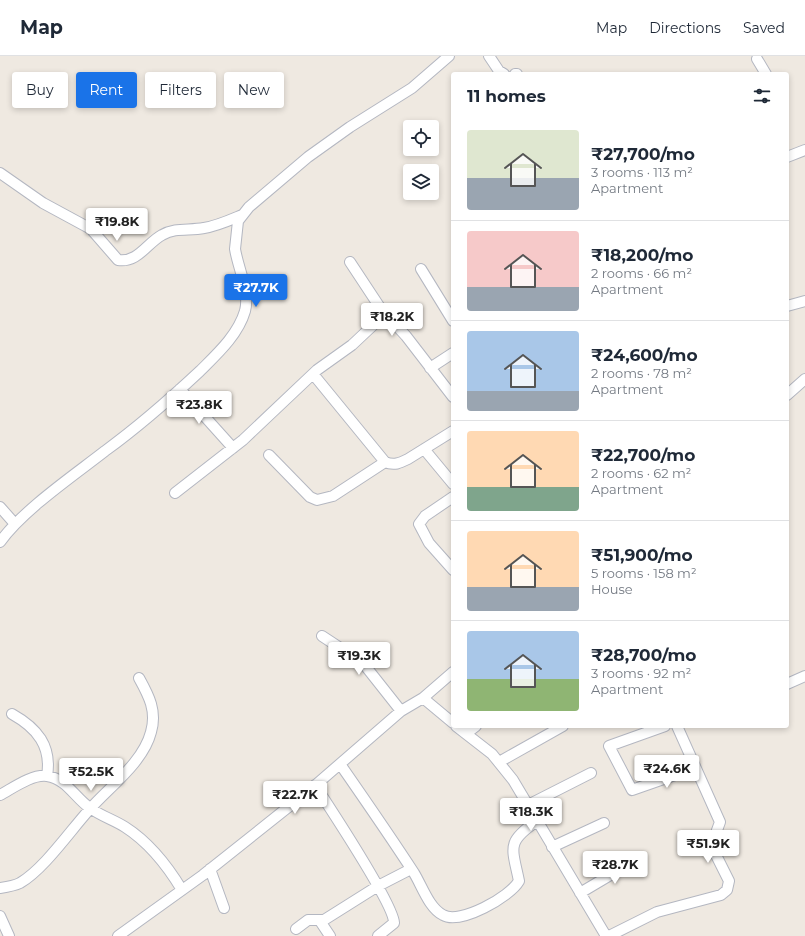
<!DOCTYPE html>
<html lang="en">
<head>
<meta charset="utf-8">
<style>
	:root { --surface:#fff; --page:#f2f2f3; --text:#1f2937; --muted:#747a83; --line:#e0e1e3; --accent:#1a73e8 }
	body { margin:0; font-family:Montserrat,sans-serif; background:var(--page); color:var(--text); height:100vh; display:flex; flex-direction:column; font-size:15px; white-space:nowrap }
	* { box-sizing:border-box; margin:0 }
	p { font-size:13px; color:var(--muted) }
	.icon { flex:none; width:22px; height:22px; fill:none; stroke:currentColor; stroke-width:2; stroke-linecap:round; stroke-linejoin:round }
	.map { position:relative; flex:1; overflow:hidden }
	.details { position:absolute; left:451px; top:16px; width:338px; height:656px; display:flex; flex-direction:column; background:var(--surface); border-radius:4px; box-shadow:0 2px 6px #0003 }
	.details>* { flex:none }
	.guide { position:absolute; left:12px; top:16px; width:379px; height:36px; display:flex; gap:8px }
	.controls { position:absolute; left:403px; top:64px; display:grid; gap:8px }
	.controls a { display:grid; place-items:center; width:36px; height:36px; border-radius:4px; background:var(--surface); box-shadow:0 2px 6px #0003; font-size:20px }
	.price { position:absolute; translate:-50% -34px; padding:0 9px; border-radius:4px; background:#fff; color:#222; font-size:13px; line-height:26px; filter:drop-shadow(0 1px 2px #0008) }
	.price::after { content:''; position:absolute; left:50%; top:24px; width:12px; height:9px; margin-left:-6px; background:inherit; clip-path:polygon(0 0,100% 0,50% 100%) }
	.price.on { background:var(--accent); color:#fff }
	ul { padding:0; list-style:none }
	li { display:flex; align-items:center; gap:12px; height:100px; padding:0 16px }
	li+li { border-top:1px solid var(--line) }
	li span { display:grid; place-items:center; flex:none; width:112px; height:80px; border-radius:4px; color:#555 }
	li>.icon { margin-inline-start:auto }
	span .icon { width:48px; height:48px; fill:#fffc; stroke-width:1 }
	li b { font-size:17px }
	h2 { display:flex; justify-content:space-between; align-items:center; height:48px; padding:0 16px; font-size:17px }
	.chip { padding:0 14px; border-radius:4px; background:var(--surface); box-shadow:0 2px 6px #0003; font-size:14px; line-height:36px }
	.chip.on { background:var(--accent); color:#fff }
	header { display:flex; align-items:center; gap:24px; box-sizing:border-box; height:56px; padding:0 20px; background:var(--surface); border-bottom:1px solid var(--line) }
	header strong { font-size:19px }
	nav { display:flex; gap:22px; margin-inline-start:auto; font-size:14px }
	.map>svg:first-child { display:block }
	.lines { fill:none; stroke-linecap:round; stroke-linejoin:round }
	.minor-casing { stroke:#b4b7c1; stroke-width:12 }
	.minor { stroke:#fff; stroke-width:10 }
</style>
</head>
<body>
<header>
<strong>Map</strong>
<nav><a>Map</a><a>Directions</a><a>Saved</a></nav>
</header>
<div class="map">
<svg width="805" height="880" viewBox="0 0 805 880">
	<rect width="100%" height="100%" fill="#efe9e1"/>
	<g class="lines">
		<g class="minor-casing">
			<path id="minor" d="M489,0L499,15L504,18
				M757,3L766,18
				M515,18H517
				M787,101L805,94
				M0,117L43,147L91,173L118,204C138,207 147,187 162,179C176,171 189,175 204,172C217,170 230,164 242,159
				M350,206L381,253L406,280L453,341
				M421,213L453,265
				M787,250L805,245
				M430,312L453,297
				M313,318L385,406C394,410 400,407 408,403L453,375
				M180,333L233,392
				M787,339L805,323
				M424,393L453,428
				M269,399L310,441L317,444L333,440L385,406
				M175,437L243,384L317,314L352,289L385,258
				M453,441L425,460L419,468L429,487L453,514
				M0,451L15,468
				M0,486C23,454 73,420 105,395C138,371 170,343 200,315C217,298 238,279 245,255C250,236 238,212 235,193L238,165L249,151L308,101L350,71L412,32L449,0
				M322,580L363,607L401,655
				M787,628L805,620
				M423,642L453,667
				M12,658C37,672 52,690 47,720
				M456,670L492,698L513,724L606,880
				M665,670L609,690L632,734L695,712
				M467,677L476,670
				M499,706L563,670
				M340,708C365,744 390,780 414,817C422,830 429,852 443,859C460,869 510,841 519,825C512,791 506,786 537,765
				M315,729C328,749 395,850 394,867L378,880
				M0,739C13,732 32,718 47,720C67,723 75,742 90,752C101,760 114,764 125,771C150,787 167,809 182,834
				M528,749L591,717
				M552,791L604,767
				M210,813L224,852
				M0,832C7,831 14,830 20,827C44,813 70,775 89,754C109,731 143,707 151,676C157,655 149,640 139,622
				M580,837L639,802
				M0,860L9,880
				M320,865L330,880
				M296,873L308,864H324L378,830L411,813
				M118,880L203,819L311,733L401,655L423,642L453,616
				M609,880L657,856L721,839L727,834L729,825L714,795L712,788L720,766L677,670"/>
		</g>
		<use href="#minor" class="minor"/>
	</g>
</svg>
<div class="controls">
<a><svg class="icon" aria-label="locate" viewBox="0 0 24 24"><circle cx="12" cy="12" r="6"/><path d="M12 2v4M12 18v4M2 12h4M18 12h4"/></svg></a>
<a><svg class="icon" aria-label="layers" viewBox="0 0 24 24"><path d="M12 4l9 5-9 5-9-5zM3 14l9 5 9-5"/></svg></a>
</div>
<b class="price" style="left:117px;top:186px">₹19.8K</b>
<b class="price on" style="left:256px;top:252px">₹27.7K</b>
<b class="price" style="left:392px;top:281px">₹18.2K</b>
<b class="price" style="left:199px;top:369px">₹23.8K</b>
<b class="price" style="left:359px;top:620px">₹19.3K</b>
<b class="price" style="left:667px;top:733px">₹24.6K</b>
<b class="price" style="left:91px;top:736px">₹52.5K</b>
<b class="price" style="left:295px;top:759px">₹22.7K</b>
<b class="price" style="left:531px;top:776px">₹18.3K</b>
<b class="price" style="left:708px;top:808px">₹51.9K</b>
<b class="price" style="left:615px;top:829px">₹28.7K</b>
<div class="guide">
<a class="chip">Buy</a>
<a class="chip on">Rent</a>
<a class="chip">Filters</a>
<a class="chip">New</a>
</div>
<section class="details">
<h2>11 homes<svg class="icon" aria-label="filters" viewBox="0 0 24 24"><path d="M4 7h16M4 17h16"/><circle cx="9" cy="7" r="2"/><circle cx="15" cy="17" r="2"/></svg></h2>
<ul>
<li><span style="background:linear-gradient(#dfe7d0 60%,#9aa5b1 0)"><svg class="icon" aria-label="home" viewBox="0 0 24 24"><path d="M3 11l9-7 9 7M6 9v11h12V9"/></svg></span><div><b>₹27,700/mo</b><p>3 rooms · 113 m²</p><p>Apartment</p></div></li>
<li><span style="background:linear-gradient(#f6c9c9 70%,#9aa5b1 0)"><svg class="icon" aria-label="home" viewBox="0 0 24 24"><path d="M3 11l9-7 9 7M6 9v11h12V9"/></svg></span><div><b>₹18,200/mo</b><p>2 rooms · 66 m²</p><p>Apartment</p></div></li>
<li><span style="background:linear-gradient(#a9c7e8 75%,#9aa5b1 0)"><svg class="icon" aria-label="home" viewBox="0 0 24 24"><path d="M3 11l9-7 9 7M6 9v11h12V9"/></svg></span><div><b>₹24,600/mo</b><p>2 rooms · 78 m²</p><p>Apartment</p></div></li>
<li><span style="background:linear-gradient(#ffd9b3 70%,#7fa58c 0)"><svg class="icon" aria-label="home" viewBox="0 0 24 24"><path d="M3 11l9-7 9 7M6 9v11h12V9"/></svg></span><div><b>₹22,700/mo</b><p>2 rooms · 62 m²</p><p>Apartment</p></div></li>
<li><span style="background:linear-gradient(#ffd9b3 70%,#9aa5b1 0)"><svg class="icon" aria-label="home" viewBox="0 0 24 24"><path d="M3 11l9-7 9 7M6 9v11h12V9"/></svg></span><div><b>₹51,900/mo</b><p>5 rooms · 158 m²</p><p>House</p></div></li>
<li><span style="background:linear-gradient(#a9c7e8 60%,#8fb573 0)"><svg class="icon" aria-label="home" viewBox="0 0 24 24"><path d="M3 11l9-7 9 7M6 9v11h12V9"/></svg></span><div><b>₹28,700/mo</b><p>3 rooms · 92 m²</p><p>Apartment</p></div></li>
</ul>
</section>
</div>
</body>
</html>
